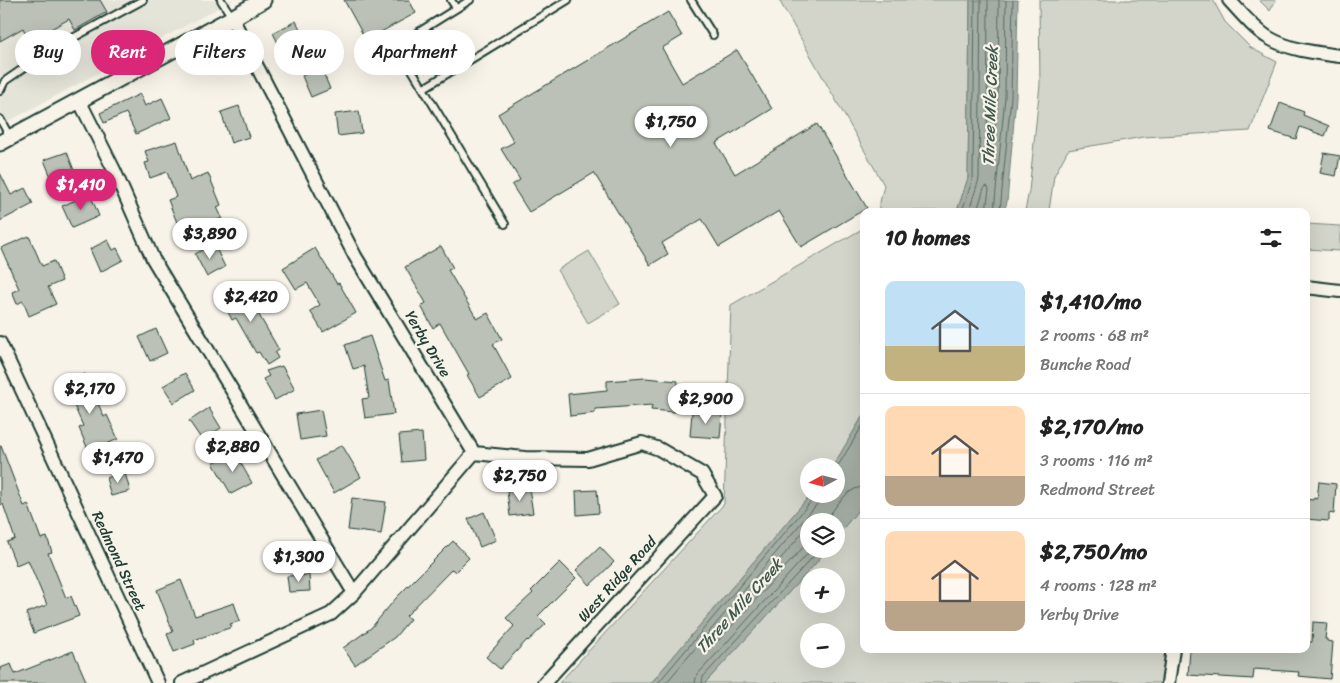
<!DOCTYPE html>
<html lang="en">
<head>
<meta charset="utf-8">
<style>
	:root { --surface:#fff; --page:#f2f2f2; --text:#222; --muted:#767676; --line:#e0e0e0; --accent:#db2777 }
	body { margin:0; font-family:Sriracha,sans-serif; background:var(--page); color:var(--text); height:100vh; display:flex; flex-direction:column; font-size:19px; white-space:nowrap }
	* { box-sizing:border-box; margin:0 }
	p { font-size:16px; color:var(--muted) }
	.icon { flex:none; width:28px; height:28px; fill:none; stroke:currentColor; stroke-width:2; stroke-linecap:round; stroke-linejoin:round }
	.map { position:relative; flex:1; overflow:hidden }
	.panel { position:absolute; left:860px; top:208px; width:450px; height:445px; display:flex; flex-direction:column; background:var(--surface); border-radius:10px; box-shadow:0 5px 20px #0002 }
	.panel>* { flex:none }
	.guide { position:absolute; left:15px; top:30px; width:475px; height:45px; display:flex; gap:10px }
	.needle { width:32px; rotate:263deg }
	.tools { position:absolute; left:800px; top:458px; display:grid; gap:10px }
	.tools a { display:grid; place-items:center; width:45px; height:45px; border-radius:50%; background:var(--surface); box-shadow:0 5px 20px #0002; font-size:25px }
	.price { position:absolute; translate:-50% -42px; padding:0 11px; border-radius:18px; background:#fff; color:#222; font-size:16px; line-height:32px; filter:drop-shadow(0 1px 2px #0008) }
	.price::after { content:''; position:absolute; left:50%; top:30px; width:15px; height:11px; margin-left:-8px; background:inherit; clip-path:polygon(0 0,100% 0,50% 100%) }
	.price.on { background:var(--accent); color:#fff }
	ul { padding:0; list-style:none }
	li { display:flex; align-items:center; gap:15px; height:125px; padding:0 25px }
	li+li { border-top:1px solid var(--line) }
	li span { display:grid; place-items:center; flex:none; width:140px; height:100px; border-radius:10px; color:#555 }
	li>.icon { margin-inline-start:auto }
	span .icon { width:60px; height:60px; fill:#fffc; stroke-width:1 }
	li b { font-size:21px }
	h2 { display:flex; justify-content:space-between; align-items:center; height:60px; padding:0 25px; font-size:21px }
	.chip { padding:0 18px; border-radius:22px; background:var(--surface); box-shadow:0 5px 20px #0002; font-size:18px; line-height:45px }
	.chip.on { background:var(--accent); color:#fff }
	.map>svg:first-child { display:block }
	.built { fill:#e5e4d9 }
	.green { fill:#d3d5ca; stroke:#79897f; fill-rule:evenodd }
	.water { fill:#a4ada3; stroke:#6f8077 }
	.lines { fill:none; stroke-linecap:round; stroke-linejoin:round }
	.shore { stroke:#546a60; stroke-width:1 }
	.building { fill:#bbc1b6; stroke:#1f3d34 }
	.service-casing { stroke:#1f3d34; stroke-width:10 }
	.minor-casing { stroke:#1f3d34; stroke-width:16 }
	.tertiary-casing { stroke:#1f3d34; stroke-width:19 }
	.service { stroke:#f7f3e8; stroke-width:6 }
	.minor { stroke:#f7f3e8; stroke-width:12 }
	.tertiary { stroke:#f7f3e8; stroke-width:15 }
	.labels { text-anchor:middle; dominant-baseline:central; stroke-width:4.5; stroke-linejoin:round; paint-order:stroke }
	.street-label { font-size:15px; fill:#1f3d34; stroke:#f7f3e8 }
	.water-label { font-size:16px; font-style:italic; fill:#405950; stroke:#f7f3e8 }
</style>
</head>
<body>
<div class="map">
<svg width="1340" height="683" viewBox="0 0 1340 683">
	<rect width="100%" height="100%" fill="#f7f3e8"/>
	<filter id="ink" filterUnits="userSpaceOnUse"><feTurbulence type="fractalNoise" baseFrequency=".02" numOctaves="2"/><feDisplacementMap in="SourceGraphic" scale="10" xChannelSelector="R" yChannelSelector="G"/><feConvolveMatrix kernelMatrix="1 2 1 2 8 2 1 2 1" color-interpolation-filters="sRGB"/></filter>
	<g filter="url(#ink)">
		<path class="built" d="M0,0H233L0,126Z"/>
		<path class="green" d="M779,0H970L968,178L957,211H878L884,185Z
			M1039,0H1213L1225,22L1251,48L1277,62L1250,131L1143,137L1068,150L1054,176L1049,211H1025L1029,191L1040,84Z
			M1259,0H1276L1270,11Z
			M1307,224L1340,226V251L1306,249Z
			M864,228V414L833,466H809V494H811L651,683H559L724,504L731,305Z
			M589,251L620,304L588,323L557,270Z
			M864,503V649H1173L1168,683H705L816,563L827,549H836V537ZM809,576H836V604H809ZM809,631H836V659H809Z"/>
		<path class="water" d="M970,0H1018L1016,97L1007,202L1004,211H957L968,178Z
			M864,414V503L836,537V521H809V549H827L816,563L705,683H651L811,494H836V466H833Z"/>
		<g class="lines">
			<path class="shore" d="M988,0L987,160L989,163L992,161L998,96L999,0
				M962,211L973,178L975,0
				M969,211L979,179L981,0
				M977,211L984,188L987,186L989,189L986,211
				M994,211L1005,97L1006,0
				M1000,211L1011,97L1013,0
				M836,469L864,423
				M825,521C835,509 846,487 864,487
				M809,525L714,638V642L718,641L809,541
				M658,683L813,499L814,494
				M666,683L818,503L820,498L821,494
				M695,683L696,678L698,674L812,549
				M702,683L703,677L820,549"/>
		</g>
		<path class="building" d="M0,0H100L107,12L75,30L69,19L29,41L23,28L0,41Z
			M344,0H409L416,13L366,40Z
			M668,12L682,36L662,48L682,83L737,50L772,109L716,143L735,174L817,124L867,208L801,247L779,211L719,247L702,219L662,243L668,254L650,265L594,173L529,212L512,185L520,180L501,149L514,142L498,114Z
			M296,21L307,43L297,48L300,54L287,61L273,33Z
			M321,67L330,89L311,97L302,76Z
			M140,94L145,106L162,98L171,118L136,134L126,113L104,123L100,113Z
			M1280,103L1304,112L1303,115L1329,126L1325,136L1300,127L1296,139L1270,131Z
			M239,106L249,137L231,143L221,112Z
			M359,111L362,133L338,136L335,114Z
			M177,141L190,181L208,173L221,205L217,207L222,218L182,235L168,200L176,197L167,172L150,178L145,163L149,162L145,151Z
			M67,152L75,173L53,182L44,160Z
			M1324,153L1340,156L1336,176L1320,173Z
			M0,173L11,195L25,188L33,204L0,221Z
			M90,194L99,216L72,228L62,206Z
			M29,236L42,266L54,261L62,281L48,287L56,304L29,316L23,301L17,304L12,292L19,289L1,248Z
			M108,240L113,250L117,248L123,260L100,272L90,249Z
			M214,244L225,267L207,277L195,254Z
			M441,246L453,268L448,270L477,319L488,313L502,339L493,344L512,379L480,397L467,375L469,374L440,323L433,328L421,306L426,303L405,267Z
			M315,248L337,284L339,283L356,313L323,332L310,311L320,305L307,283L296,289L283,268Z
			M238,288L244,299L256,293L262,304L255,308L279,350L275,353L278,358L267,365L259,352L256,353L236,318L232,320L221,298Z
			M156,329L167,353L150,361L139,337Z
			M370,336L385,381L389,380L394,414L365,418L362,399L369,398L364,366L353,369L345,345Z
			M282,366L295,389L275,400L263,379L269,376L266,371Z
			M185,373L195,390L174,403L163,386Z
			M85,374L104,417L107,415L118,439L89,452L79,428L83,426L64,383Z
			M645,378L678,381L675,412L651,410L652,405L595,409V413L570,416L568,394L607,390V381Z
			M209,408L221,428L202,440L189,421Z
			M321,410L326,436L300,440L296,414Z
			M692,412L722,414L720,438L690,436Z
			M422,433L424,460L402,462L399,435Z
			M342,445L361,477L334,493L316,460Z
			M0,446H1L24,506L28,504L41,539L47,537L52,552L48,553L66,598L71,596L79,616L34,633L26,613L47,605L28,560L16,565L7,542L15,539L3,504L0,505Z
			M234,451L252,483L231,494L213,463Z
			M125,473L130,491L111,496L106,478Z
			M1319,482L1336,484L1334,514L1329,513V521L1306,519V499L1313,500L1314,498L1317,499Z
			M529,488L533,513L510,516L507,491Z
			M597,490L599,513L577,515L576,491Z
			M352,498L386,502L381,534L348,530Z
			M484,512L496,540L480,547L468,519Z
			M453,541L469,558L455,572L452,569L406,616L410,619L395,637L355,665L343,648L371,628L397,597Z
			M600,547L614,562L590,585L576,570Z
			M560,562L576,578L538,616L546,624L528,641L527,640L500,669L486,657L514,626L506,618L533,593L531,591Z
			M309,575L310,591L289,592L287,576Z
			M181,580L195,616L234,603L240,621L230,624L232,627L194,640L195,644L174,652L167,634L173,632L157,590Z
			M1313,622L1327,623L1325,639H1327V641L1333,642L1330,679L1298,676L1299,672L1254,669L1253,679L1188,675L1190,651H1192L1193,649H1306V642H1312Z
			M73,651L87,683H0V668L11,664L15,674Z"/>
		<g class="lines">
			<g class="service-casing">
				<path id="service" d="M221,0L232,17
					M451,0L456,8
					M470,0L401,43L400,46V50L505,224
					M691,0L713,35
					M424,88L568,0
					M0,91L5,81L47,52L143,0
					M0,119L10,137"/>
			</g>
			<g class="minor-casing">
				<path id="minor" d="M1229,0C1241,13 1254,29 1269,38C1289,50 1317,53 1340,56
					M232,18L355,256L474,453L525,458L588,459L642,443L659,449L702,474L715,496L544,683
					M79,100L114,170L153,259L354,593
					M1306,287L1340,291
					M0,343L158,683
					M182,683L331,614L354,593L474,453
					M1168,683L1173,649"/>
			</g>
			<g class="tertiary-casing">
				<path id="tertiary" d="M0,143L232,18L263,0"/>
			</g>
			<use href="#service" class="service"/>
			<use href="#minor" class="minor"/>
			<use href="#tertiary" class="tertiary"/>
		</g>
	</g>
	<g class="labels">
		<g class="street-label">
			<text transform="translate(428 344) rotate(59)">Yerby Drive</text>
			<text transform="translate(119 561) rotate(65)">Redmond Street</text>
			<text transform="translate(617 579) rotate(-48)">West Ridge Road</text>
		</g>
		<g class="water-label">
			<text transform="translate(990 106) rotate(-88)">Three Mile Creek</text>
			<text transform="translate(739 606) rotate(-48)">Three Mile Creek</text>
		</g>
	</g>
</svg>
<div class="tools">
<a><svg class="needle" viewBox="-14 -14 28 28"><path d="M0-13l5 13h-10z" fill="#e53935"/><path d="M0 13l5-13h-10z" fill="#767676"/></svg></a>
<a><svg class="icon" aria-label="layers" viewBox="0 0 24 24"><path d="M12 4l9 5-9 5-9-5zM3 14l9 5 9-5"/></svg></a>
<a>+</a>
<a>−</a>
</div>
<b class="price" style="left:671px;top:148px">$1,750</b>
<b class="price on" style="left:81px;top:211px">$1,410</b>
<b class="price" style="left:210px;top:260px">$3,890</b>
<b class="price" style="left:251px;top:323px">$2,420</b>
<b class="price" style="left:90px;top:415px">$2,170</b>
<b class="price" style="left:706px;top:425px">$2,900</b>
<b class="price" style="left:233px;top:473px">$2,880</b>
<b class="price" style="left:118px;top:484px">$1,470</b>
<b class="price" style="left:520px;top:502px">$2,750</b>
<b class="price" style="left:299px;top:583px">$1,300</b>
<div class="guide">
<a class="chip">Buy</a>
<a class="chip on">Rent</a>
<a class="chip">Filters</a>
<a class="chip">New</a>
<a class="chip">Apartment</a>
</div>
<section class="panel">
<h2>10 homes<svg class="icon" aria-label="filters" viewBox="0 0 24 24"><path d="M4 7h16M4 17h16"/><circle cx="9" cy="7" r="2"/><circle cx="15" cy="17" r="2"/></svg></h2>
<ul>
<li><span style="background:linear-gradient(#bfe0f5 65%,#c2b280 0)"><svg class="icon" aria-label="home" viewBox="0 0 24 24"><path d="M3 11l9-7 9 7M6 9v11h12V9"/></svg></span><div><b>$1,410/mo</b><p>2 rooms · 68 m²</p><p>Bunche Road</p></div></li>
<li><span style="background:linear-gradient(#ffd9b3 70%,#b9a48a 0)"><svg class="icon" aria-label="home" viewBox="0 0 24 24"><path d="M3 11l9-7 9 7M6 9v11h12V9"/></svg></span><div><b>$2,170/mo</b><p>3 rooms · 116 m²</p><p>Redmond Street</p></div></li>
<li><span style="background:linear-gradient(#ffd9b3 70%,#b9a48a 0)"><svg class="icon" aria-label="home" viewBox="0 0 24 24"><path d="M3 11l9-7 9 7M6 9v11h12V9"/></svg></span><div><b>$2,750/mo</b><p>4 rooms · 128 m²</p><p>Yerby Drive</p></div></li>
</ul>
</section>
</div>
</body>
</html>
